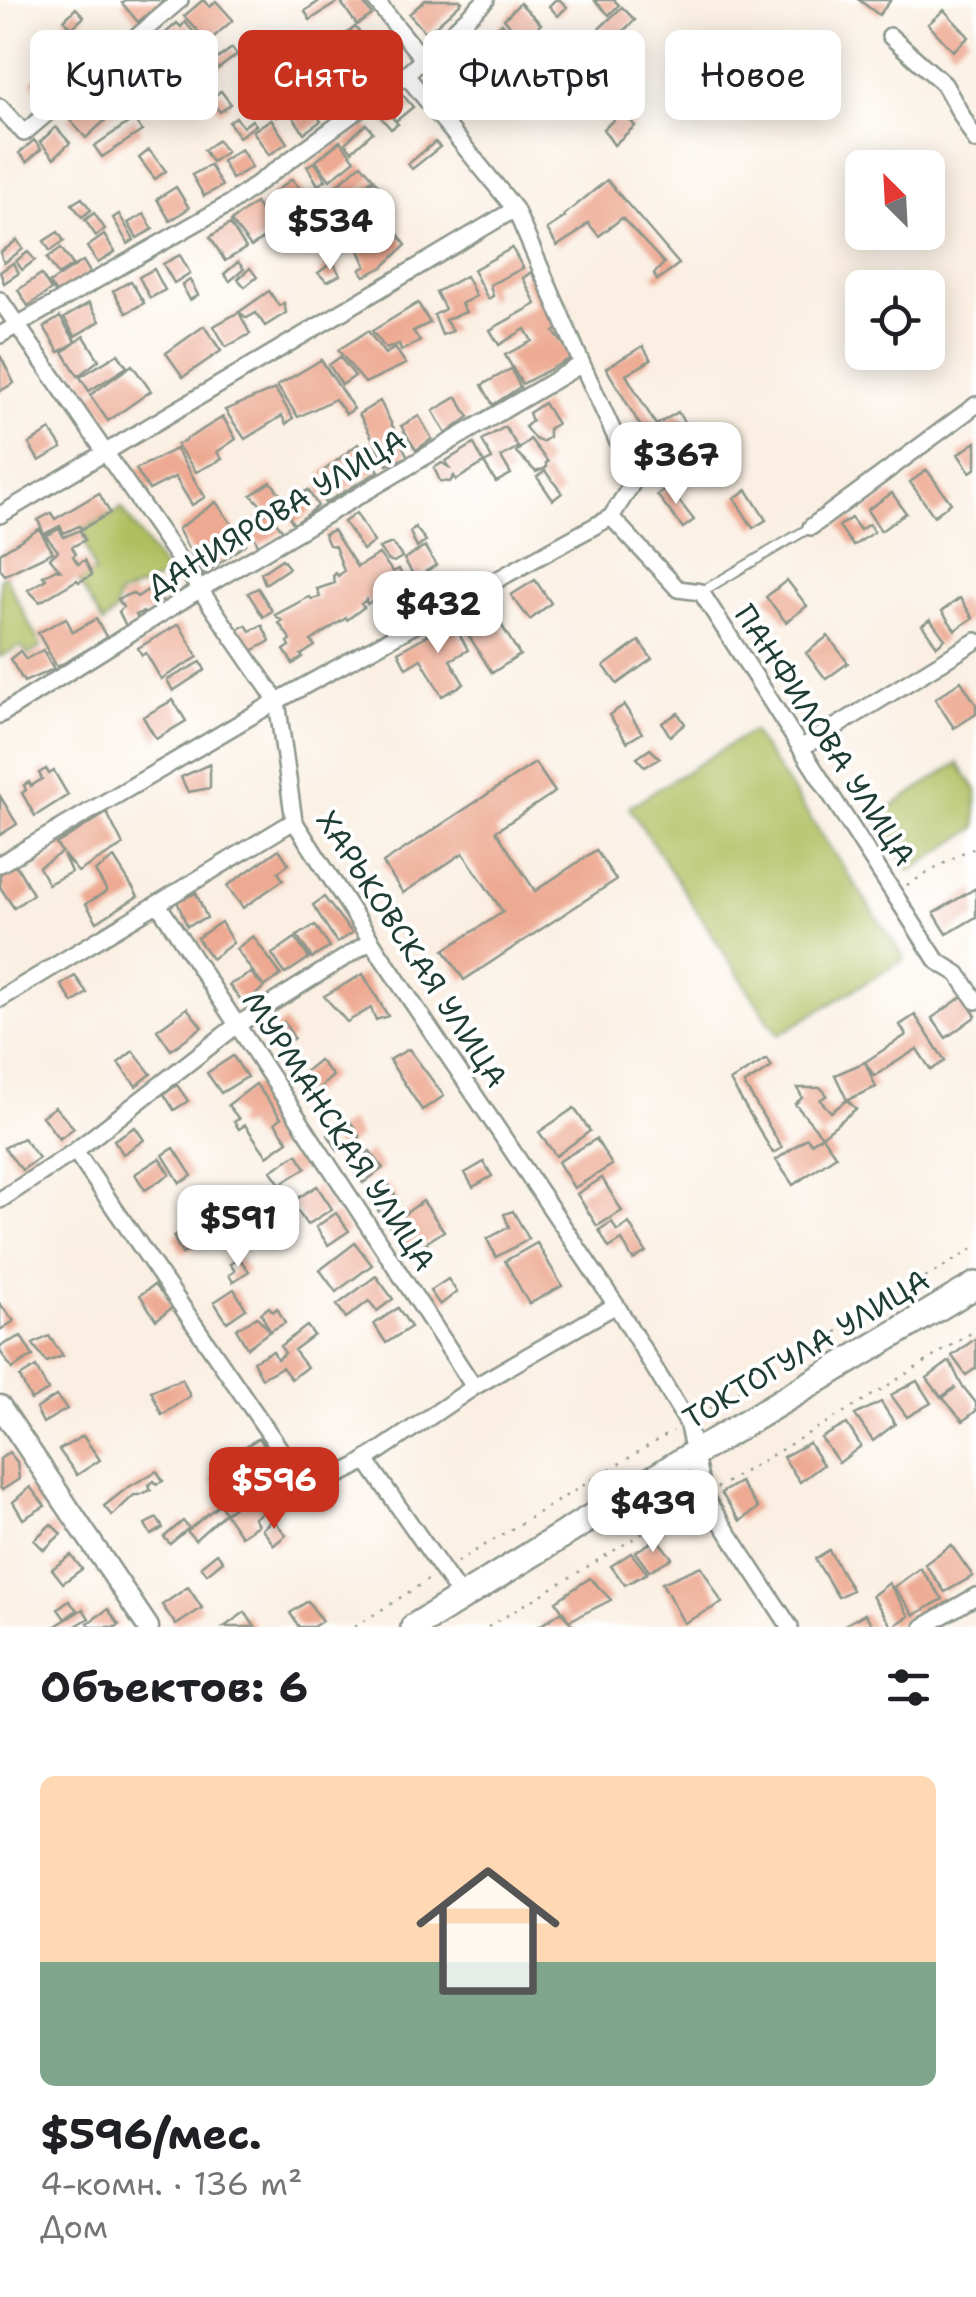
<!DOCTYPE html>
<html lang="ru">
<head>
<meta charset="utf-8">
<style>
	:root { --surface:#fff; --page:#f6f6f6; --text:#202124; --muted:#757577; --accent:#c8321e }
	body { margin:0; font-family:"Shantell Sans",sans-serif; background:var(--page); color:var(--text); height:100vh; display:flex; flex-direction:column; font-size:38px; white-space:nowrap }
	* { box-sizing:border-box; margin:0 }
	p { font-size:32px; color:var(--muted) }
	.icon { flex:none; width:55px; height:55px; fill:none; stroke:currentColor; stroke-width:2; stroke-linecap:round; stroke-linejoin:round }
	.map { position:relative; height:1627px; overflow:hidden }
	.sheet { display:flex; flex-direction:column; background:var(--surface); flex:1 }
	.sheet>* { flex:none }
	.banner { position:absolute; left:30px; top:30px; width:918px; height:90px; display:flex; gap:20px }
	.needle { width:65px; rotate:336deg }
	.controls { position:absolute; left:845px; top:150px; display:grid; gap:20px }
	.controls a { display:grid; place-items:center; width:100px; height:100px; border-radius:15px; background:var(--surface); box-shadow:0 5px 25px #0003; font-size:50px }
	.price { position:absolute; translate:-50% -85px; padding:0 22px; border-radius:20px; background:#fff; color:#222; font-size:32px; line-height:65px; filter:drop-shadow(0 2px 5px #0008) }
	.price::after { content:''; position:absolute; left:50%; top:60px; width:30px; height:22px; margin-left:-15px; background:inherit; clip-path:polygon(0 0,100% 0,50% 100%) }
	.price.current { background:var(--accent); color:#fff }
	ul { padding:0; list-style:none }
	li { display:grid; align-content:center; gap:20px; height:530px; padding:0 40px }
	li span { display:grid; place-items:center; height:310px; border-radius:15px; color:#555 }
	li>.icon { margin-inline-start:auto }
	span .icon { width:180px; height:180px; fill:#fffc; stroke-width:1 }
	li b { font-size:42px }
	h2 { display:flex; justify-content:space-between; align-items:center; height:120px; padding:0 40px; font-size:42px }
	.tag { padding:0 35px; border-radius:15px; background:var(--surface); box-shadow:0 5px 25px #0003; font-size:35px; line-height:90px }
	.tag.current { background:var(--accent); color:#fff }
	.map>svg:first-child { display:block }
	.green { fill:#b0bf61; stroke:#687e4a; stroke-width:2.5 }
	.building { fill:#eda991 }
	.lines { fill:none; stroke-linecap:round; stroke-linejoin:round }
	.service-casing { stroke:#8c968b; stroke-width:12 }
	.minor-casing { stroke:#8c968b; stroke-width:20 }
	.secondary-casing { stroke:#8c968b; stroke-width:25 }
	.trunk-casing { stroke:#8c968b; stroke-width:30 }
	.path { stroke:#8c968b; stroke-width:2.5; stroke-dasharray:2.5 8; stroke-linecap:butt }
	.service { stroke:#fff; stroke-width:8 }
	.minor { stroke:#fff; stroke-width:15 }
	.secondary { stroke:#fff; stroke-width:20 }
	.trunk { stroke:#fff; stroke-width:25 }
	.labels { text-anchor:middle; dominant-baseline:central; stroke-width:8; stroke-linejoin:round; paint-order:stroke }
	.street-label { font-size:30px; fill:#1f3d34; stroke:#fff }
</style>
</head>
<body>
<div class="map">
<svg width="976" height="1627" viewBox="0 0 976 1627">
	<rect width="100%" height="100%" fill="#fff"/>
	<filter id="ink" filterUnits="userSpaceOnUse"><feTurbulence type="fractalNoise" baseFrequency=".01" numOctaves="2"/><feDisplacementMap in="SourceGraphic" scale="20" xChannelSelector="R" yChannelSelector="G"/><feConvolveMatrix kernelMatrix="1 2 1 2 8 2 1 2 1" color-interpolation-filters="sRGB"/></filter>
	<filter id="wash" filterUnits="userSpaceOnUse"><feTurbulence type="fractalNoise" baseFrequency=".0048" numOctaves="4" result="noise"/><feDisplacementMap in="SourceGraphic" scale="40" xChannelSelector="R" yChannelSelector="G"/><feGaussianBlur stdDeviation="2.25" result="paint"/><feColorMatrix in="noise" values="0 0 0 0 0 0 0 0 0 0 0 0 0 0 0 0 0 1.4 0 .05"/><feComposite in="paint" operator="in"/></filter>
	<g filter="url(#wash)">
		<rect width="100%" height="100%" fill="#faefe2"/>
		<path class="green" d="M122,508L168,576L118,596L115,612L103,624L79,582L95,572L86,547L85,529Z
			M5,575L41,647L28,655L21,646L0,657V579Z
			M752,731L905,959L778,1035L629,807Z
			M958,763L976,790V828L910,871L875,817Z"/>
		<g id="blocks">
			<path class="building" d="M126,0H165L138,22L122,3Z
				M203,0L210,7L216,1L233,20L208,42L184,16Z
				M321,0H341L310,20L305,11Z
				M347,0H361L372,15L357,25L342,4Z
				M425,0H460L462,2L427,34L409,14Z
				M555,0H560L567,7L558,16L549,6Z
				M594,0H614L619,5L609,15Z
				M859,0H891L879,15Z
				M520,3L541,24L524,40L504,19Z
				M622,7L635,20L600,53L587,40Z
				M76,8L84,17L72,28L64,20Z
				M944,10L969,37L953,51L928,24Z
				M185,22L197,36L176,54L161,37L177,23L181,27Z
				M502,23L523,45L508,60L487,37Z
				M355,27L365,39L355,47L346,34Z
				M565,32L592,58L587,63L560,38Z
				M58,35L65,42L68,39L76,46L73,49L82,57L74,65L50,43Z
				M155,37L189,77L179,86L160,63L152,70L137,52Z
				M369,39L375,47L348,68L342,60Z
				M529,45L541,60L520,77L508,62Z
				M232,48L237,55L218,69L213,62Z
				M259,51L270,64L254,76L244,62Z
				M375,51L389,68L375,80L361,63Z
				M135,53L147,67L134,77L123,64Z
				M470,58L486,75L476,85L459,68Z
				M356,64L373,83L360,94L343,75Z
				M120,65L132,79L122,88L119,84L111,91L103,81Z
				M49,66L65,85L46,100L31,82Z
				M289,77L303,97L276,117L262,97Z
				M339,77L356,98L336,114L319,93Z
				M104,86L122,105L112,114L95,95Z
				M461,87L469,95L477,87L486,96L468,114L459,105L463,101L454,93Z
				M221,91L231,104L220,112L210,99Z
				M402,94L413,107L396,121L385,107Z
				M93,95L111,115L86,138L68,118Z
				M306,100L321,121L304,133L289,111Z
				M384,109L398,124L391,129L378,114Z
				M623,112L635,126L614,145L603,129Z
				M236,117L243,127L252,120L256,125L239,137L229,122Z
				M134,119L142,131L102,157L94,146Z
				M271,119L287,143L269,155L253,131Z
				M366,124L373,132L352,151L345,143Z
				M56,127L70,143L54,158L40,142Z
				M34,140L41,149L27,162L19,153Z
				M218,140L226,152L212,162L204,150Z
				M340,141L355,160L330,180L316,161Z
				M435,142L440,147L412,169L408,164Z
				M241,149L252,167L232,179L222,161Z
				M149,150L166,171L155,179L139,158Z
				M315,162L326,180L318,185L307,166Z
				M361,164L373,178L354,195L348,189L342,195L335,187Z
				M210,165L222,186L204,196L192,175Z
				M292,179L306,196L287,212L272,194Z
				M374,180L386,194L376,202L364,189Z
				M607,180L679,264L657,280L654,274L664,263L622,218L599,236L588,223L576,234L557,246L547,229L565,217L564,215Z
				M176,187L189,208L170,221L157,199Z
				M82,198L91,210L82,217L72,204Z
				M255,203L275,230L251,247L231,221Z
				M94,213L105,229L96,236L85,220Z
				M335,213L340,221L324,229L319,221Z
				M119,214L134,240L128,244L113,218Z
				M144,214L153,229L137,238L128,223Z
				M230,224L246,248L225,261L210,237Z
				M393,227L406,245L383,267L365,276L360,270L366,266L358,248Z
				M58,232L64,241L50,251L44,241Z
				M104,235L115,252L98,263L87,247Z
				M17,240L23,249L4,263L0,253Z
				M61,248L73,265L58,275L47,258Z
				M512,248L523,268L490,285L493,296L488,299L473,270Z
				M28,252L35,260L22,270L16,261Z
				M180,255L190,273L174,283L163,264Z
				M83,261L91,274L57,295L49,283Z
				M238,262L244,269L230,281L224,274Z
				M333,262L340,275L327,282L318,273Z
				M13,263L19,273L4,283L0,272Z
				M250,268L257,277L245,287L238,279Z
				M154,269L165,290L150,298L139,277Z
				M531,272L562,327L554,332L573,357L522,384L505,355L532,341L525,329L499,345L490,330L536,304L523,278Z
				M41,274L51,290L28,306L18,290Z
				M466,276L476,296L461,304L466,312L445,320L453,331L442,335L434,315L445,309L436,292Z
				M190,280L198,295L190,300L182,285Z
				M131,281L144,303L126,313L113,291Z
				M269,291L279,306L284,303L286,313L265,326L256,313L247,318L239,312Z
				M89,303L100,321L75,336L64,318Z
				M418,303L430,323L413,331L420,341L401,351L399,344L386,349L372,331Z
				M239,312L250,334L226,347L214,326Z
				M60,317L76,342L59,352L44,327Z
				M204,326L221,351L183,377L166,353Z
				M368,331L385,354L395,348L406,364L365,383L338,350Z
				M84,336L99,360L78,376L63,352Z
				M643,346L651,360L626,375L656,425L678,412L703,454L679,468L674,480L659,474L647,437L606,368Z
				M118,354L127,367L89,391L80,377Z
				M0,355L14,383L0,391Z
				M340,357L355,376L342,385L329,365Z
				M321,360L354,409L346,414L335,399L298,417L277,386Z
				M132,365L151,391L108,421L90,395Z
				M511,369L520,387L493,405L482,385Z
				M275,389L293,418L286,424L282,416L245,439L225,410Z
				M457,397L469,417L446,434L433,411Z
				M380,401L408,457L387,465L359,414Z
				M544,403L557,424L549,428V437L542,442L535,439L525,427L532,421L529,413Z
				M419,416L432,439L416,450L401,426Z
				M223,417L236,439L217,452L222,459L196,472L177,445Z
				M505,427L518,447L501,457L511,474L496,482L484,463L492,459L482,440Z
				M50,430L62,448L39,461L29,444Z
				M530,439L548,462L546,463V468L536,472L516,452Z
				M976,442V468L970,472L958,454Z
				M358,444L379,471L325,503L317,490L325,480L321,473Z
				M474,444L484,463L456,480L454,476L450,482L440,481L434,468L442,463L449,467L446,461Z
				M176,449L205,497L192,505L175,477L149,490L136,469Z
				M927,470L951,503L934,516L910,482Z
				M545,471L562,493L553,500L537,477Z
				M271,482L284,499L268,512L283,531L259,546L248,526L268,512L251,495Z
				M668,487L694,520L683,528L657,495Z
				M308,490L318,506L294,525L283,505Z
				M747,490L766,520L753,528L734,498Z
				M99,493L110,513L82,529L79,526L64,533L60,526L44,534L38,520L51,513L55,519Z
				M892,493L906,513L881,531L867,510Z
				M216,502L246,544L203,575L178,529Z
				M356,513L374,542L363,550L344,522Z
				M851,518L860,530L869,524L874,532L853,546L839,526Z
				M415,527L426,541L417,548L410,532Z
				M39,529L53,552L5,575L0,569V553Z
				M59,529L64,537L80,530L85,540L72,547L76,554L73,556L78,564L85,560L92,575L79,582L77,580L40,602L28,590L46,579L43,576L56,569L60,570L50,558L58,551L46,536Z
				M333,530L357,567L379,554L393,572L399,569L403,577L399,580L397,591L380,601V597L367,604L366,600L361,604L364,607L347,620L346,618L311,641L315,646L301,655L303,657L293,664L284,650L290,646L288,642L291,640L279,623L282,621L275,615L309,597L312,599L320,597L317,589L335,583L333,576L336,573L338,576L344,571L335,546L329,545L324,534Z
				M392,543L402,557L394,562L388,560L379,548Z
				M425,547L436,565L415,578L404,559Z
				M282,559L289,568L265,584L261,573Z
				M535,580L551,603L530,620L511,595Z
				M787,580L807,606L786,622L766,597Z
				M151,588L165,604L147,616L143,612L136,615L139,621L126,626L119,612L123,607L118,599L132,593L137,597Z
				M258,588L272,611L263,617L248,593Z
				M960,598L973,618L955,630L942,611Z
				M494,613L520,655L492,673L466,631Z
				M66,618L73,632L96,619L107,638L57,667L38,633Z
				M930,619L945,639L937,646L922,625Z
				M452,621L468,650L450,660L464,684L442,696L421,659L406,668L398,652Z
				M179,624L198,657L161,679L146,653L142,655L138,648Z
				M246,625L250,631L262,625L270,641L248,653L236,630Z
				M828,636L848,663L826,679L806,653Z
				M639,641L652,659L617,684L604,666Z
				M43,650L54,669L24,682L10,659L20,651L26,659Z
				M201,662L205,670L173,691L167,680Z
				M961,681L976,704V714L954,728L935,699Z
				M173,700L186,721L156,739L143,717Z
				M624,705L642,733L627,742L609,715Z
				M678,713L685,724L670,736L662,723Z
				M650,749L660,758L645,767L637,758Z
				M535,763L555,792L496,831L535,891L596,850L616,880L464,980L444,950L503,912L463,853L403,893L383,863Z
				M210,764V788L188,792L181,777Z
				M46,769L49,774L54,771L68,795L35,816L22,793L26,790L24,785L29,782L31,786L42,779L39,773Z
				M0,796L17,824L0,835Z
				M107,813L123,845L78,872L63,854L71,872L48,884L39,867L62,852L56,844Z
				M279,849L289,864L278,872L283,880L243,908L227,886Z
				M114,858L138,896L97,922L86,904L107,891L95,871Z
				M16,865L33,894L14,908L0,887V874Z
				M976,888V917L947,934L934,913Z
				M196,893L207,918L187,926L177,901Z
				M324,897L352,933L337,943L313,905Z
				M221,922L233,943L212,959L197,938Z
				M315,925L330,947L312,958L297,936Z
				M253,936L281,975L264,987L236,949Z
				M295,938L309,958L285,974L272,954Z
				M251,973L264,987L245,1005L229,985Z
				M363,974L388,1016L376,1020L371,1008L347,1022L324,996Z
				M75,976L87,993L73,1003L61,985Z
				M963,996L976,1016L946,1038L932,1018Z
				M187,1008L202,1027L171,1050L157,1030Z
				M915,1015L945,1061L931,1070L917,1049L874,1076L865,1062L906,1035L900,1025Z
				M284,1022L294,1038L277,1050L266,1034Z
				M409,1049L444,1096L422,1110L389,1060Z
				M133,1051L151,1074L136,1086L118,1063Z
				M233,1056L247,1077L221,1093L207,1073Z
				M767,1059L772,1067L744,1084L782,1148L773,1153L730,1081Z
				M319,1060L333,1076L310,1096L296,1079Z
				M865,1062L876,1087L847,1100L856,1109L822,1136L795,1104L802,1098L798,1088H821L827,1095L820,1100L831,1112L847,1100L835,1075Z
				M256,1084L281,1118L275,1123L288,1141L267,1156L245,1125L239,1129L234,1122L239,1119L228,1105Z
				M177,1085L188,1101L174,1110L164,1094Z
				M55,1107L74,1128L59,1139L42,1116Z
				M574,1108L590,1131L556,1156L539,1132Z
				M350,1121L360,1137L338,1151L328,1135Z
				M135,1127L144,1140L123,1154L114,1140Z
				M822,1136L836,1156L793,1185L776,1160L807,1138L811,1143Z
				M23,1138L39,1158L22,1170L4,1148Z
				M596,1139L612,1165L574,1188L558,1162Z
				M174,1148L192,1176L180,1183L163,1155Z
				M370,1151L383,1168L363,1183L350,1166Z
				M297,1154L306,1168L280,1184L271,1171Z
				M160,1158L170,1174L145,1190L135,1174Z
				M484,1162L492,1176L473,1187L465,1173Z
				M602,1178L622,1211L597,1226L577,1194Z
				M388,1184L399,1201L380,1213L369,1197Z
				M317,1186L332,1209L307,1225L292,1202Z
				M423,1201L444,1231L409,1254L389,1225Z
				M513,1211L529,1239L496,1257L487,1239L509,1227L504,1214Z
				M336,1213L349,1231L328,1245L316,1227Z
				M612,1222L617,1231L629,1223L646,1252L633,1260L622,1240L609,1248L599,1230Z
				M194,1226L203,1244L182,1254L173,1236Z
				M355,1243L372,1265L336,1292L320,1270Z
				M537,1243L562,1286L529,1304L505,1261Z
				M239,1258L249,1271L233,1282L229,1275L235,1271L230,1264Z
				M376,1276L393,1299L377,1311L369,1301L346,1318L337,1305Z
				M448,1279L457,1292L440,1305L430,1291Z
				M154,1285L173,1307L156,1320L140,1295Z
				M234,1289L246,1309L227,1322L214,1302Z
				M0,1304L14,1321L0,1330Z
				M269,1307L273,1312L277,1308L285,1323L270,1331L261,1313Z
				M398,1308L411,1327L386,1343L374,1324Z
				M257,1317L270,1331L247,1348L236,1329Z
				M307,1326L314,1335L294,1350L307,1367L291,1379L282,1367L262,1378L253,1361L273,1351L277,1359L285,1353L280,1346Z
				M21,1336L33,1356L12,1369L0,1351V1346Z
				M49,1336L63,1356L46,1362L33,1344Z
				M976,1338V1368L966,1375L952,1356Z
				M950,1361L961,1384L976,1403V1411L963,1421L943,1398L956,1387L941,1397L927,1378Z
				M36,1367L48,1390L31,1400L20,1377Z
				M182,1379L190,1396L162,1415L151,1391Z
				M917,1381L931,1403L907,1417L891,1395Z
				M56,1396L67,1409L43,1423L36,1409Z
				M881,1402L895,1424L873,1441L855,1415Z
				M847,1424L861,1446L839,1463L821,1438Z
				M83,1436L100,1460L77,1475L59,1450Z
				M259,1438L264,1445L246,1457L249,1461L242,1466L245,1471L271,1455L296,1488L254,1518L258,1525L241,1536L225,1513L195,1540L187,1531L220,1504L225,1513L238,1504L235,1500L229,1504L210,1478L243,1455L240,1450Z
				M809,1443L823,1465L800,1482L783,1457Z
				M9,1452L17,1462L19,1479L2,1490L0,1487V1459Z
				M157,1471L163,1481L157,1484L154,1481L149,1485L151,1490L139,1495H134L112,1516L104,1506L127,1488Z
				M740,1482L758,1508L740,1521L721,1493Z
				M30,1487L45,1506L23,1519L13,1502Z
				M157,1518L163,1528L151,1535L145,1524Z
				M273,1519L286,1535L274,1545L262,1529Z
				M183,1521L189,1528L170,1544L164,1537Z
				M51,1524L61,1534L44,1550L34,1540Z
				M657,1539L672,1558L649,1571L635,1552Z
				M951,1545L973,1576L945,1592L925,1564Z
				M829,1550L852,1590L838,1597L815,1559Z
				M217,1553L223,1561L207,1574L201,1566Z
				M631,1553L647,1573L625,1585L611,1566Z
				M71,1555L82,1569L63,1583L52,1569Z
				M701,1566L722,1603L684,1623L662,1583Z
				M920,1568L943,1599L914,1615L894,1587Z
				M590,1578L611,1600L569,1621L556,1601Z
				M889,1583L909,1616L892,1627L872,1596Z
				M188,1587L202,1608L176,1625L162,1605Z
				M69,1601L77,1610L65,1619L58,1609Z
				M308,1601L322,1621L313,1627H299L290,1613Z
				M83,1609L89,1618L74,1627H54Z
				M108,1609L119,1625L116,1627H92L88,1623Z
				M245,1612L255,1627H224Z
				M561,1612L574,1627H538Z
				M865,1614L874,1627H841Z"/>
		</g>
	</g>
	<g filter="url(#ink)">
		<use href="#blocks" fill-opacity="0" stroke="#8c968b" stroke-width="2.5"/>
		<g class="lines">
			<g class="service-casing">
				<path id="service" d="M701,592L811,527"/>
			</g>
			<g class="minor-casing">
				<path id="minor" d="M375,0L423,59
					M890,36L944,84L976,141
					M0,107L24,133L180,0
					M0,300L277,701L294,821L379,953L616,1305L687,1422L704,1496L790,1627
					M0,335L231,203L406,75L486,0
					M0,515L515,209
					M611,517L678,589L701,592L937,961L958,974L976,1001
					M811,527L976,405
					M0,715L199,590L582,364
					M801,748L976,641
					M0,864L277,701L611,517L635,479L582,364L515,209L406,75
					M158,904L474,1387
					M0,999L294,821
					M75,1151L295,1471L323,1483L357,1466L474,1387L616,1305
					M0,1200L75,1151L237,1025L371,941
					M366,1460L462,1598
					M923,1627L976,1596"/>
			</g>
			<g class="secondary-casing">
				<path id="secondary" d="M0,1406L148,1627"/>
			</g>
			<g class="trunk-casing">
				<path id="trunk" d="M414,1627L695,1453L976,1285"/>
			</g>
			<path class="path" d="M907,885L962,853L976,848
				M701,1414L976,1247
				M717,1488L871,1396L976,1330
				M457,1562L673,1431
				M355,1627L429,1579
				M488,1627L689,1505"/>
			<use href="#service" class="service"/>
			<use href="#minor" class="minor"/>
			<use href="#secondary" class="secondary"/>
			<use href="#trunk" class="trunk"/>
		</g>
	</g>
	<g class="labels">
		<g class="street-label">
			<text transform="translate(276 513) rotate(-31)">ДАНИЯРОВА УЛИЦА</text>
			<text transform="translate(825 735) rotate(57)">ПАНФИЛОВА УЛИЦА</text>
			<text transform="translate(412 949) rotate(57)">ХАРЬКОВСКАЯ УЛИЦА</text>
			<text transform="translate(339 1131) rotate(57)">МУРМАНСКАЯ УЛИЦА</text>
			<text transform="translate(806 1349) rotate(-31)">ТОКТОГУЛА УЛИЦА</text>
		</g>
	</g>
</svg>
<div class="controls">
<a><svg class="needle" viewBox="-14 -14 28 28"><path d="M0-13l5 13h-10z" fill="#e53935"/><path d="M0 13l5-13h-10z" fill="#757577"/></svg></a>
<a><svg class="icon" aria-label="locate" viewBox="0 0 24 24"><circle cx="12" cy="12" r="6"/><path d="M12 2v4M12 18v4M2 12h4M18 12h4"/></svg></a>
</div>
<b class="price" style="left:330px;top:273px">$534</b>
<b class="price" style="left:676px;top:507px">$367</b>
<b class="price" style="left:438px;top:656px">$432</b>
<b class="price" style="left:238px;top:1270px">$591</b>
<b class="price current" style="left:274px;top:1532px">$596</b>
<b class="price" style="left:653px;top:1555px">$439</b>
<div class="banner">
<a class="tag">Купить</a>
<a class="tag current">Снять</a>
<a class="tag">Фильтры</a>
<a class="tag">Новое</a>
</div>
</div>
<section class="sheet">
<h2>Объектов: 6<svg class="icon" aria-label="filters" viewBox="0 0 24 24"><path d="M4 7h16M4 17h16"/><circle cx="9" cy="7" r="2"/><circle cx="15" cy="17" r="2"/></svg></h2>
<ul>
<li><span style="background:linear-gradient(#ffd9b3 60%,#7fa58c 0)"><svg class="icon" aria-label="home" viewBox="0 0 24 24"><path d="M3 11l9-7 9 7M6 9v11h12V9"/></svg></span><div><b>$596/мес.</b><p>4-комн. · 136 m²</p><p>Дом</p></div></li>
</ul>
</section>
</body>
</html>
